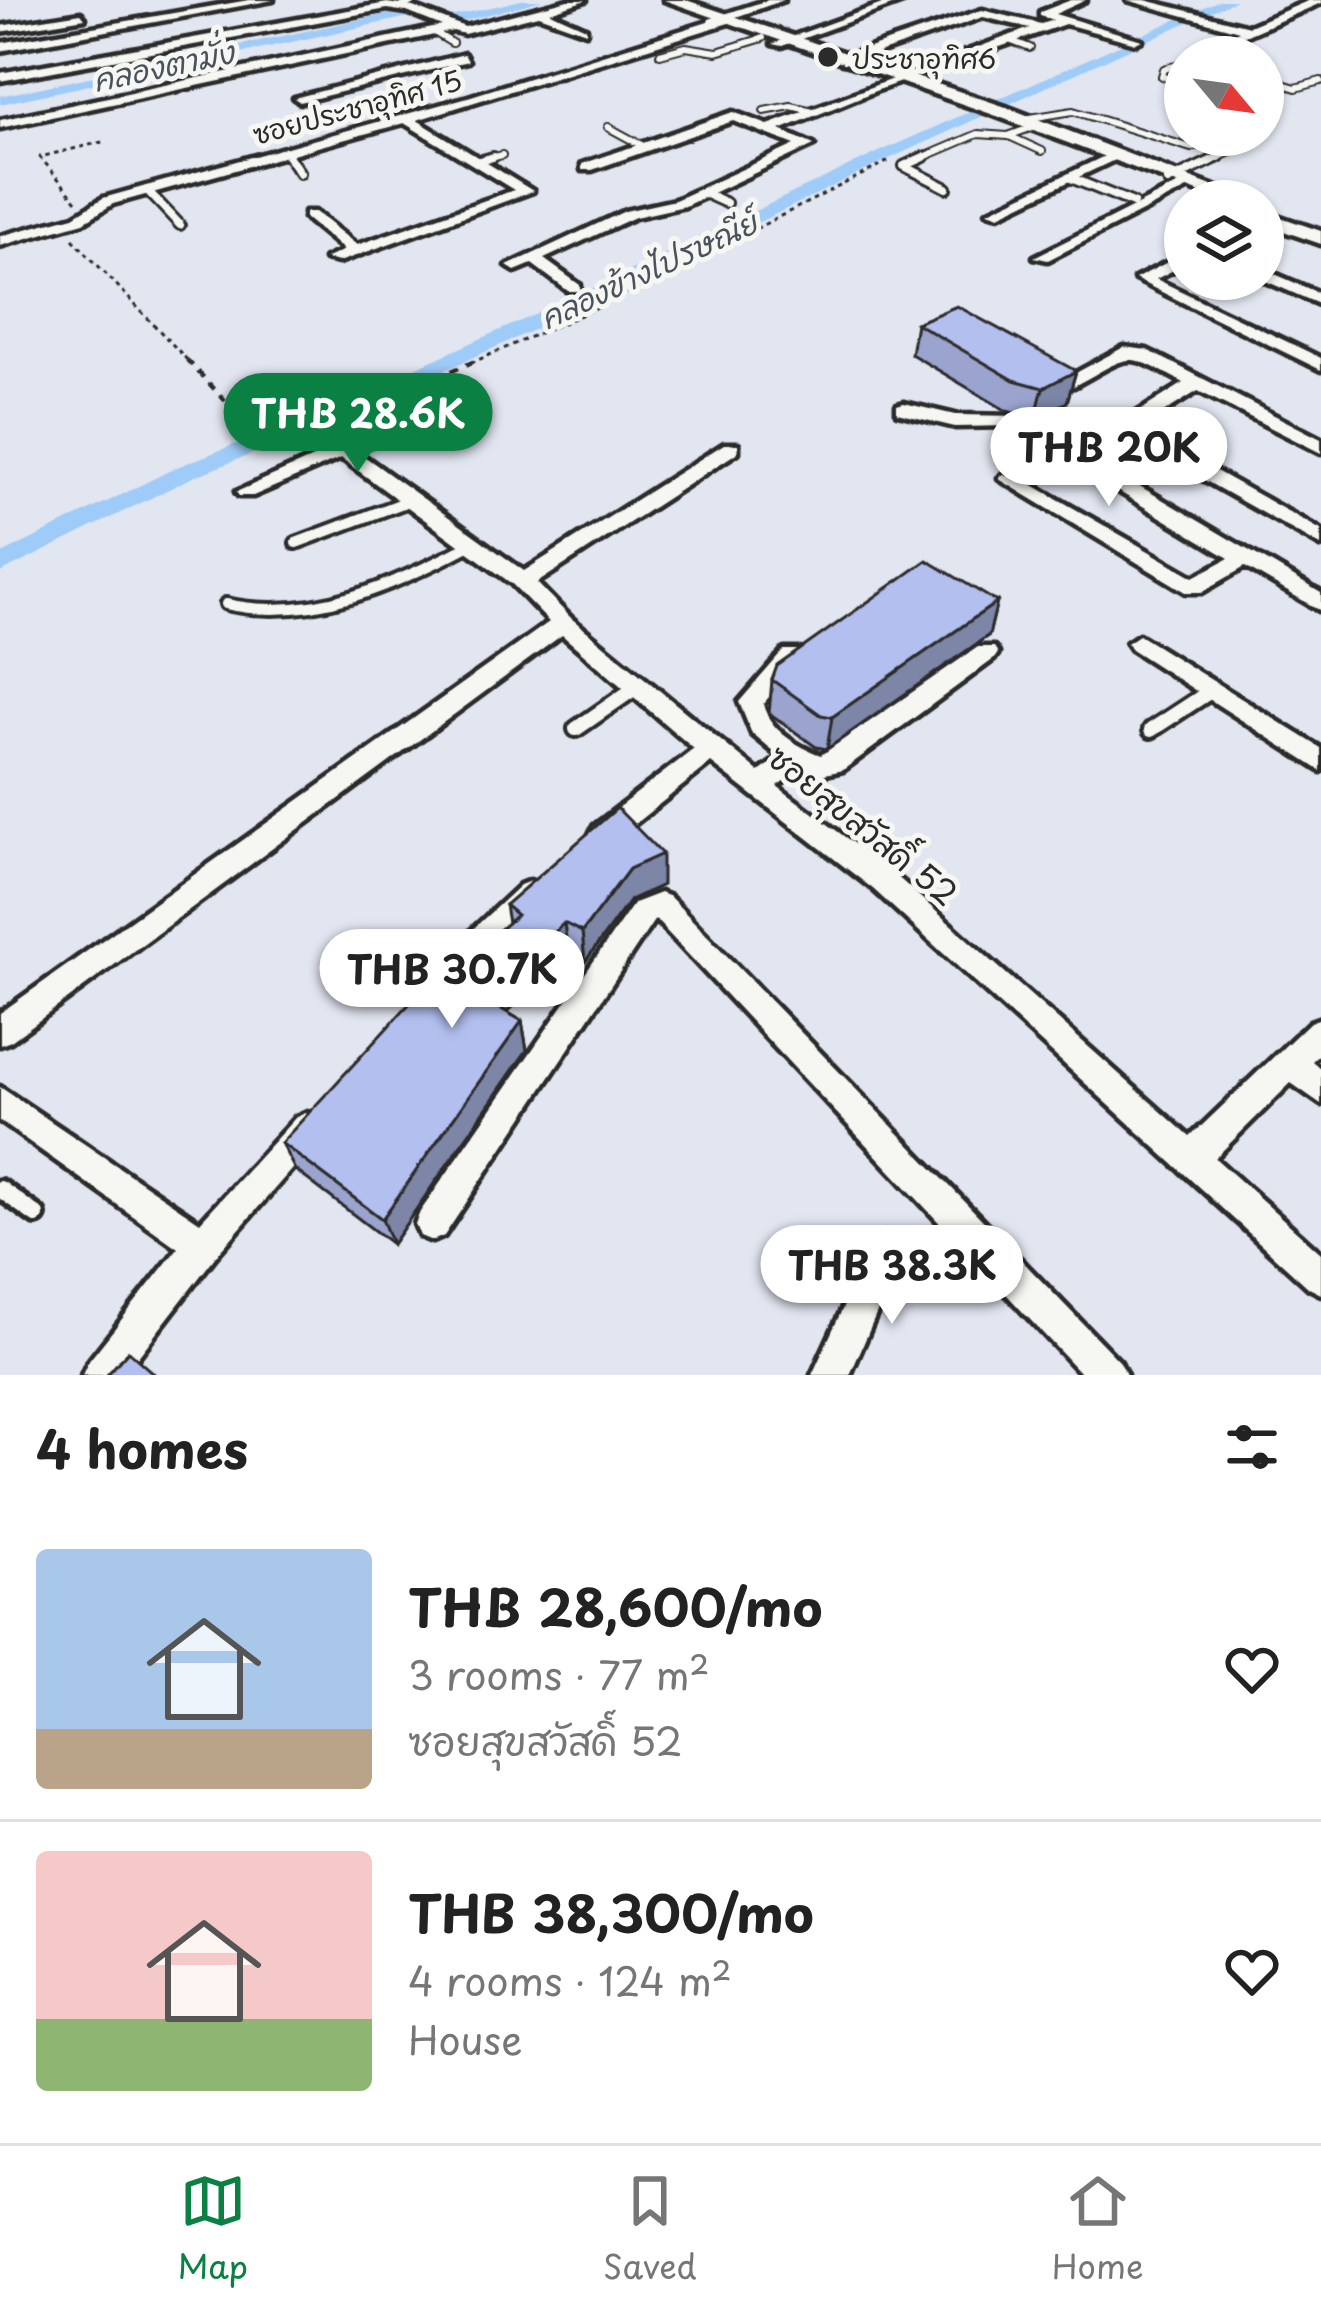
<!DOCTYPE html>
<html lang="en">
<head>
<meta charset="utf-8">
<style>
	:root { --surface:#fff; --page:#f2f2f2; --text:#222; --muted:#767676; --line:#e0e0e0; --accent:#0b8043 }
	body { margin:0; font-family:"Playpen Sans","Playpen Sans Thai",sans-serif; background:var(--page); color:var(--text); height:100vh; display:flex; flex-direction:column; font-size:45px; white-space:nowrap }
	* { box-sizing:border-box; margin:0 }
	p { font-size:39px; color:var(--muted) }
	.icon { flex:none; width:66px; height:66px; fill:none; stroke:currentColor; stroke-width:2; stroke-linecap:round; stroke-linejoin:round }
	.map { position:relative; height:1375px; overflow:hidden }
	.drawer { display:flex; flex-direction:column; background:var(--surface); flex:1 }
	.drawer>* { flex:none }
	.needle { width:78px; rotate:119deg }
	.controls { position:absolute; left:1164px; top:36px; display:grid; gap:24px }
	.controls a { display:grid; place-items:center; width:120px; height:120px; border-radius:50%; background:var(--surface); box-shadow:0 3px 9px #0004; font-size:60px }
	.price { position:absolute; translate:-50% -102px; padding:0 27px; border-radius:42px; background:#fff; color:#222; font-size:39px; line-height:78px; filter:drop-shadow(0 3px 6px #0008) }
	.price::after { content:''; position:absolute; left:50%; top:72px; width:36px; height:27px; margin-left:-18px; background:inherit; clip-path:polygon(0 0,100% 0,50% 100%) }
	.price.active { background:var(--accent); color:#fff }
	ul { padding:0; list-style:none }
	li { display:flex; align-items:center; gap:36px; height:300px; padding:0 36px }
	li+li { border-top:3px solid var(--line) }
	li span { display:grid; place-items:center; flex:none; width:336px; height:240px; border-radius:12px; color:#555 }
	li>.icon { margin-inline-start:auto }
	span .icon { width:144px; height:144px; fill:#fffc; stroke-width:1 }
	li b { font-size:51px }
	h2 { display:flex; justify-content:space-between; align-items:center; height:144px; padding:0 36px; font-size:51px }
	.dock { display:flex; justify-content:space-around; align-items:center; height:168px; border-top:3px solid var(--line); background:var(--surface); font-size:33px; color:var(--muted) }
	.dock a { display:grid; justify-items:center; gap:6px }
	.dock .active { color:var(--accent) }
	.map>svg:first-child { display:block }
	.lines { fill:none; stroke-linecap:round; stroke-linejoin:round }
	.canal { fill:#9ecbf8; fill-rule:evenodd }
	.service-far4-casing { stroke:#2b2b2b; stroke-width:10 }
	.service-far3-casing { stroke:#2b2b2b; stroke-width:14 }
	.service-far2-casing { stroke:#2b2b2b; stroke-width:18 }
	.service-far1-casing { stroke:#2b2b2b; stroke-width:22 }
	.service-casing { stroke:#2b2b2b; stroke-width:26 }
	.minor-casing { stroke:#2b2b2b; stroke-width:9 }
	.secondary-casing { stroke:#2b2b2b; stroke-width:9 }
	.path-far1 { stroke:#2b2b2b; stroke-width:3; stroke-dasharray:4.5 4.5; stroke-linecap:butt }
	.path { stroke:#2b2b2b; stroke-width:4.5; stroke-dasharray:8 8; stroke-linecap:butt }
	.service-far4 { stroke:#f6f6f2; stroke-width:6 }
	.service-far3 { stroke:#f6f6f2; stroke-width:8 }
	.service-far2 { stroke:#f6f6f2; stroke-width:10 }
	.service-far1 { stroke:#f6f6f2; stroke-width:14 }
	.service { stroke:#f6f6f2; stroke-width:16 }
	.minor { fill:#f6f6f2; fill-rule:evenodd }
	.secondary { fill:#f6f6f2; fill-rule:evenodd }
	.wall { fill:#9aa4ce; stroke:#2b2b2b; stroke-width:3 }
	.shaded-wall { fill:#7d86a7; stroke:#2b2b2b; stroke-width:3 }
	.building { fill:#b3bfef; stroke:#2b2b2b; stroke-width:3 }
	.poi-dot { fill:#2b2b2b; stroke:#f6f6f2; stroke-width:4.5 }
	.labels { text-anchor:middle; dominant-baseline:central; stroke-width:10; stroke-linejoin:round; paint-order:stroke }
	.far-poi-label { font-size:27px; fill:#2b2b2b; stroke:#f6f6f2; text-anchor:start }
	.far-street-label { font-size:27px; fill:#2b2b2b; stroke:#f6f6f2 }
	.far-water-label { font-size:30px; font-style:italic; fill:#48535e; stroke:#f6f6f2 }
	.street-label { font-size:33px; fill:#2b2b2b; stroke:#f6f6f2 }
</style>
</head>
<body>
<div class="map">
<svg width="1321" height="1375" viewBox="0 0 1321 1375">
	<rect width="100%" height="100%" fill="#e2e6f1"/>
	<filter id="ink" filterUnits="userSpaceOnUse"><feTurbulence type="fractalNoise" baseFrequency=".00833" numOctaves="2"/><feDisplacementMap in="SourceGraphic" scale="24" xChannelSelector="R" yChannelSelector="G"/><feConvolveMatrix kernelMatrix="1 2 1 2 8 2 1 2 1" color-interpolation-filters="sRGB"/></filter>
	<g filter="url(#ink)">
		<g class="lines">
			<path class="canal" d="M521,0H542L449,25L418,15L0,104V96L419,7L450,17Z
				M1220,0H1236L891,158L582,308L316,429L193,477L0,573V555L177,467L300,419L568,300L879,152Z"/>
			<g class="service-far4-casing">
				<path id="service-far4" d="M402,7L415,0
					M434,32L452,43
					M1009,40L1030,48
					M660,54L686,47L717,52L763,38
					M1185,63L1164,69L1162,76L1185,86
					M1263,78L1296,88L1321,81
					M764,111L791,106L813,111
					M1263,111V117
					M1024,119L1073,111L1191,148L1223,135
					M608,127L643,146
					M1009,136L1042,151
					M284,151L291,160
					M482,160L502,155
					M917,160L978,134L1008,136L1030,128
					M1213,160L1246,145"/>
			</g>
			<g class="service-far3-casing">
				<path id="service-far3" d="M289,157L300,173
					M924,157L904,166L947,188
					M479,161L493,157
					M1071,178L1133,203
					M1168,181L1219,157
					M147,190L180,225
					M704,193L726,203"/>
			</g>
			<g class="service-far2-casing">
				<path id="service-far2" d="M296,543L408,501
					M226,604C312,623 395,585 470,545"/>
			</g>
			<g class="service-far1-casing">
				<path id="service-far1" d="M576,729L638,686
					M1151,730L1212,690"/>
			</g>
			<g class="service-casing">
				<path id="service" d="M0,1189L36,1215"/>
			</g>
			<g class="minor-casing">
				<path id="minor" d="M249,0H273L0,51V43Z
					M568,0H586L550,12L586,28V32L538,15L464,34L453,31L0,128V120L442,26L407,12L387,9L0,81V73L387,3L413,7L465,27Z
					M768,0H784L733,18L732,22L417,120L533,191L339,262L325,259L344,250L305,218V212H315L357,245L514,190L404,123L113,204L84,222L0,246V236L74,216L103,198L468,97L708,22L709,19Z
					M893,0H908L782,46L772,44Z
					M1071,0H1086L1055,14L1142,40L1136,43L1065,24L875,91L780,130L814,145L685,206L635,217L544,259L580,285V291H568L532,264L515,271L507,266L625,211L675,200L795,145L733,121L592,170H582V164L733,112L768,125L1030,28L983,17L850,63H842V57L982,10L1041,24L1053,20L1040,16V12Z
					M1127,0H1145L1249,26L1310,0H1321V3L1201,55L1197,48L1239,31Z
					M81,13L85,18L0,32V26Z
					M464,54L468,61L300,102L294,98Z
					M1113,152L1125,155L999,215L987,212Z
					M1187,180L1199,183L1048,260L1034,257Z
					M1185,253V264L1156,279L1321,358V370L1135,279Z
					M1263,269L1321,294V305L1261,279Z
					M1124,347L1147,350L1321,439V453L1198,391L1139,428L1321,530V546L1119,432V424L1184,383C1123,351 1135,353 1074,386L1068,387L1059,382Z
					M446,399L455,405L453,409L357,451L524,571L724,444H738V452L537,583L571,618L759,772L780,757L752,734L739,702L784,650H800L804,656L763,704C769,730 798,747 821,755L978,647H994L998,653L994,659L843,770L821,775L801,768L777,786L893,873L1190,1137L1310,1022L1321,1018V1053L1312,1061L1321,1069V1104L1291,1083L1215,1158L1321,1253V1294L1309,1288L873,889L711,763L612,842L603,845L594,842L590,834L594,826L694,749L562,635L11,1041L0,1045V1013L549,622L512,584L341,458L253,496H239L236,492Z
					M904,403L955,415L1021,416L1321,593V611L1245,567L1202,592H1186L999,479L1002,475H1016L1194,577L1229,558L1010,426L955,427L897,413V405Z
					M1139,635L1321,748V771L1131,649L1127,643Z
					M530,881L540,885L544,893L540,901L465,973L455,977L445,973L440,964L445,955L520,885Z
					M660,893L670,897L1120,1362L1126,1375H1082L655,919L444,1236L432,1241L420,1236L415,1224L420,1212L634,903Z
					M0,1087L200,1222L296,1117L307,1112L318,1117L323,1128L318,1139L215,1257L124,1375H82L88,1362L178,1248L0,1121Z
					M887,1233L899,1238L904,1250L850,1375H812L875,1238Z"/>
			</g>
			<g class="secondary-casing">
				<path id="secondary" d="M664,0H686L1006,107L1251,201H1222L994,115Z
					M1263,211L1321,231V244L1263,224Z"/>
			</g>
			<path class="path-far1" d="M77,201L40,157L106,141
				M73,239L190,363
				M471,363L615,300L889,161"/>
			<path class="path" d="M187,360L272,450L477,360"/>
			<use href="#service-far4" class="service-far4"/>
			<use href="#service-far3" class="service-far3"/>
			<use href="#service-far2" class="service-far2"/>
			<use href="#service-far1" class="service-far1"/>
			<use href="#service" class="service"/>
			<use href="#minor" class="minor"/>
			<use href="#secondary" class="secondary"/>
		</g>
		<path class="wall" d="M916,323L1076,371L1067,402L1035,419L1007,411L911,354Z
			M997,602L989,635L827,749L816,747L769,713L772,680Z
			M662,885L630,900L585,962L568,954L507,1012L522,1021L527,1050L392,1244L295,1170L281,1143L482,945L508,923L505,905Z"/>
		<path class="shaded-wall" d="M1076,371L1067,402L1035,419L1043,388Z
			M997,602L989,635L827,749L832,717Z
			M662,854V885L630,900L585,962L582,932L629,869Z
			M564,923L568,954L490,1029L484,999Z
			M522,1021L527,1050L392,1244L382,1219Z"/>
		<path class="building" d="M957,306L1076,371L1043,388L1014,380L916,323Z
			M927,560L997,602L832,717L821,715L772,680L777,666Z
			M617,808L662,854L629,869L582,932L564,923L484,999L522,1021L382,1219L281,1143L469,939L482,945L517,915L505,905Z
			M128,1351L155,1375H107Z"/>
	</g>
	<circle class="poi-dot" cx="828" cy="57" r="12"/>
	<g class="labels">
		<g class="far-poi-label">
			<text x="852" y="57">ประชาอุทิศ6</text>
		</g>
		<g class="far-street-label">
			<text transform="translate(357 106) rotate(-15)">ซอยประชาอุทิศ 15</text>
		</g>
		<g class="far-water-label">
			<text transform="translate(163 65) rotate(-12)">คลองตามั่ง</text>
			<text transform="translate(648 269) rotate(-25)">คลองข้างไปรษณีย์</text>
		</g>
		<g class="street-label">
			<text transform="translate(864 824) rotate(39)">ซอยสุขสวัสดิ์ 52</text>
		</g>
	</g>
</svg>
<div class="controls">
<a><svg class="needle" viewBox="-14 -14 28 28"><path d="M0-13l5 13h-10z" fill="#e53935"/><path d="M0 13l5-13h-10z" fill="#767676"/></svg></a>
<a><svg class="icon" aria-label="layers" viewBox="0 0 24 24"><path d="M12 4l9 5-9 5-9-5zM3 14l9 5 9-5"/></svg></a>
</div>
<b class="price active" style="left:358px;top:475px">THB 28.6K</b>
<b class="price" style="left:1109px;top:509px">THB 20K</b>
<b class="price" style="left:452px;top:1031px">THB 30.7K</b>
<b class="price" style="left:892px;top:1327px">THB 38.3K</b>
</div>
<section class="drawer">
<h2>4 homes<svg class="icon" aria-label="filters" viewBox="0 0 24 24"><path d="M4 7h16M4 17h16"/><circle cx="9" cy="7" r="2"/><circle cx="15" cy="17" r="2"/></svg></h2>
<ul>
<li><span style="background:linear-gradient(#a9c7e8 75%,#b9a48a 0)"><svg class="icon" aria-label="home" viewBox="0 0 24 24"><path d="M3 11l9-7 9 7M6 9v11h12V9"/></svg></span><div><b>THB 28,600/mo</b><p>3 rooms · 77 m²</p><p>ซอยสุขสวัสดิ์ 52</p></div><svg class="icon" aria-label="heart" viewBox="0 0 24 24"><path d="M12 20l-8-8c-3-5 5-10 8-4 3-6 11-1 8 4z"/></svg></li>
<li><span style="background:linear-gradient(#f6c9c9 70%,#8fb573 0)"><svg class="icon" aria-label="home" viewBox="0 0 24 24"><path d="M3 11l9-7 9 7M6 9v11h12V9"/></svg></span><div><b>THB 38,300/mo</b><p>4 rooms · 124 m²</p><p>House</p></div><svg class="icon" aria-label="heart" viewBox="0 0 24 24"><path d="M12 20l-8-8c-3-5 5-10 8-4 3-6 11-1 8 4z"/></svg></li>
</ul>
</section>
<nav class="dock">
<a class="active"><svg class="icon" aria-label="map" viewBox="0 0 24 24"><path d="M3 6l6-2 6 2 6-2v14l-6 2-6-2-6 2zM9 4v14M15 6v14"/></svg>Map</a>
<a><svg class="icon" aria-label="saved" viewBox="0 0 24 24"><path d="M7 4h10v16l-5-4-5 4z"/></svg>Saved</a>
<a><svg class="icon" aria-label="home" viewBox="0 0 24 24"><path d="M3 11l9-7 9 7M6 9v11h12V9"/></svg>Home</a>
</nav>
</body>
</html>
